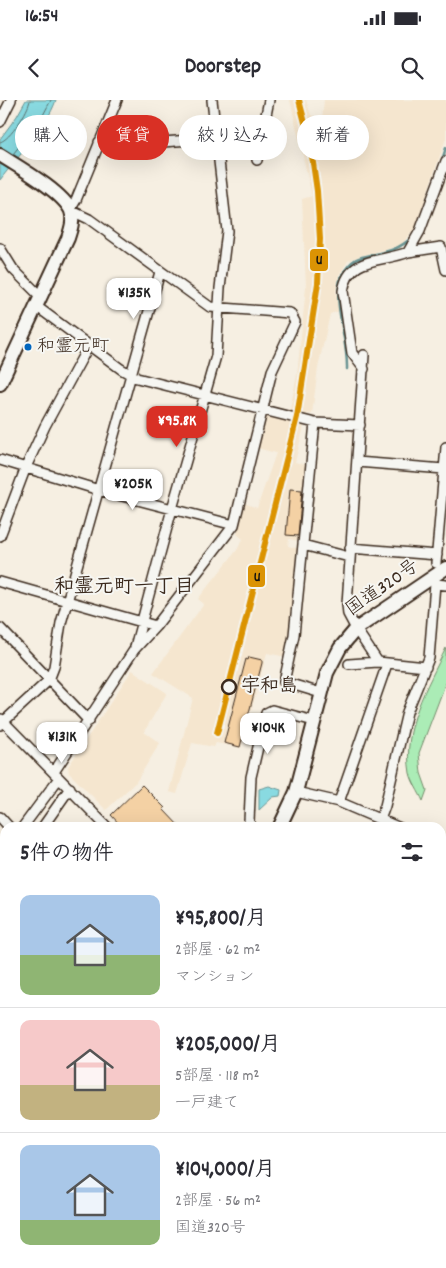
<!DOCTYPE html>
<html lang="ja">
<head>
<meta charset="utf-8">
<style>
	:root { --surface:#fff; --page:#f2f2f3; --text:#2b2b33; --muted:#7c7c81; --line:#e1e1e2; --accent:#d93025 }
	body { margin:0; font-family:Dekko,"Klee One",sans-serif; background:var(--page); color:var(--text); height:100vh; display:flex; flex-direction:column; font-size:19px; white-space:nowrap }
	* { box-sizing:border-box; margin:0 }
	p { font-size:16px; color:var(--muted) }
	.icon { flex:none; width:28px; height:28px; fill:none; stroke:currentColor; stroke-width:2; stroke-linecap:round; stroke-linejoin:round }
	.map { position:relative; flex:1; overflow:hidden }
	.panel { position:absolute; left:0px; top:722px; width:446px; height:446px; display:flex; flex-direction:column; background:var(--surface); border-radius:15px 15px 0 0; box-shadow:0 5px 20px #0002 }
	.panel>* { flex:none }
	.hud { position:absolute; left:15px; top:15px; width:416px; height:45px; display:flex; gap:10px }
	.price { position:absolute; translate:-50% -42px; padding:0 11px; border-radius:10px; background:#fff; color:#222; font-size:16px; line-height:32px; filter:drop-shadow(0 1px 2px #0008) }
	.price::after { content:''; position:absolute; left:50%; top:30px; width:15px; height:11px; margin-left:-8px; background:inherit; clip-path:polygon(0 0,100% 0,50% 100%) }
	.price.selected { background:var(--accent); color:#fff }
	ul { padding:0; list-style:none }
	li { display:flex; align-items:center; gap:15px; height:125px; padding:0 20px }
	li+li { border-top:1px solid var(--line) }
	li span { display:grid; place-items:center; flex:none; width:140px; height:100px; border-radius:10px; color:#555 }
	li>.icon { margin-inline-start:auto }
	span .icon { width:60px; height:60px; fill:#fffc; stroke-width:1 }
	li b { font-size:21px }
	h2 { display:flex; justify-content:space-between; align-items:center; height:60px; padding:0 20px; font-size:21px }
	.chip { padding:0 18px; border-radius:22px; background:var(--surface); box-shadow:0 5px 20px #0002; font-size:18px; line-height:45px }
	.chip.selected { background:var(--accent); color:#fff }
	.status { display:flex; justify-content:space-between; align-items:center; height:35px; padding:0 25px; background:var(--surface); direction:ltr }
	.status svg { height:14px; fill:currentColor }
	header { display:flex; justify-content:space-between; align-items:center; height:65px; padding:0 20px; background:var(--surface); font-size:22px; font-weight:700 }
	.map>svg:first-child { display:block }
	.built { fill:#f5e6cf }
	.green { fill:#abecb6; stroke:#738b6a }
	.water { fill:#89dae1; stroke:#6a9493 }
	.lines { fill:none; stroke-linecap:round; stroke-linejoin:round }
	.shore { stroke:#5a706c; stroke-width:1 }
	.stream { stroke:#6a9493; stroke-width:2.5 }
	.building { fill:#f4d1a4; stroke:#3b2a1e }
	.minor-casing { stroke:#3b2a1e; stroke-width:12 }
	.highway-casing { stroke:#3b2a1e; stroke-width:16 }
	.minor { stroke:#f6f6f2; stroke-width:9 }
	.highway { stroke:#f6f6f2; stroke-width:12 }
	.rail-1-casing { stroke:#f6f6f2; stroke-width:10 }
	.rail-1 { stroke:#db9304; stroke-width:6 }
	.bus-dot { fill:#0065bd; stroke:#f6f6f2; stroke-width:2 }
	.stop-dot { fill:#f6f6f2; stroke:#3b2a1e; stroke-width:2.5 }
	.labels { text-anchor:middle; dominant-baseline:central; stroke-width:4; stroke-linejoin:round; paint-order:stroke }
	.bus-label { font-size:18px; fill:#3b2a1e; stroke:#f6f6f2; text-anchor:start }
	.street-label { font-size:19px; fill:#3b2a1e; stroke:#f6f6f2 }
	.stop-label { font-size:19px; font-weight:bold; fill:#3b2a1e; stroke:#f6f6f2; text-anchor:start }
	.neighbourhood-label { font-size:20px; font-weight:bold; fill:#3b2a1e; stroke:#f6f6f2 }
	.line-badge { stroke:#f6f6f2; stroke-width:2 }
	.pale-badge-label { font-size:14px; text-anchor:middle; font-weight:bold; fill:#111 }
</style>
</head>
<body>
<div class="status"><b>16:54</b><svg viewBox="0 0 49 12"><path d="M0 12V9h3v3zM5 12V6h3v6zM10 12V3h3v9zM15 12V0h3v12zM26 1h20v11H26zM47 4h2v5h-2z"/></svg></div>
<header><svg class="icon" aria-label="back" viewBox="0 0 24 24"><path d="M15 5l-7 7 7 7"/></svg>Doorstep<svg class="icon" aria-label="search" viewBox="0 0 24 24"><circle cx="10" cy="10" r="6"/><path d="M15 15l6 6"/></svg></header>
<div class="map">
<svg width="446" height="1168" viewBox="0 0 446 1168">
	<rect width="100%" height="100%" fill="#f6efe2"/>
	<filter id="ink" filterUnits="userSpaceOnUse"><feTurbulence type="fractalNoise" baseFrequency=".02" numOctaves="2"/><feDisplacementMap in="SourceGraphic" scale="10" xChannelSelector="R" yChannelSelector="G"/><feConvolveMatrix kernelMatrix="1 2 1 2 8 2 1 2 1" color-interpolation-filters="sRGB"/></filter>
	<g filter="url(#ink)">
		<path class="built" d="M290,0H306L311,15L322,20L324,0H446V38L415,129L400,146L360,156L348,161L339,175L336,191L339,211L330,214L318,268L312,314H307L295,362L307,365L299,441L289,439L288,446L299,449L294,510L286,557L267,553L241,648L216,643L214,647L192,643L177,694L169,692L193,598L153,573L204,504L198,499L237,450L243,439L237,434L244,403L257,408L276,353L257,348L267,313L288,319L297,275L306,187L302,99L312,96Z
			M132,570L167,593L144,632L160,643L136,682L106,710L69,673L68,667Z"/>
		<path class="green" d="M446,548V582L419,653L421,673L427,690L423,701C419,692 412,682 410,673C402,628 427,587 446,548Z"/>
		<path class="water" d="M26,0H56C47,27 18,56 0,80V39L17,16Z
			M269,686L281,690L280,696L273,697L259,710V689Z"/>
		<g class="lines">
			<path class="shore" d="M0,42C10,40 29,10 30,0
				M13,54L40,21L51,0"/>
			<path class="stream" d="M442,60L446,48
				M347,269C348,243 335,208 339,185C340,175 350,161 359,158C380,152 396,153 412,137"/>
		</g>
		<path class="building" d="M290,389L302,390L298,436L286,435Z
			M249,557L262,560V563L240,647L224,643L246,559L248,560Z
			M142,685L165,708L163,709L181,728H123L111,715Z"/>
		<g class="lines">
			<g class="minor-casing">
				<path id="minor" d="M0,22L11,0
					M99,42L122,45L217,38
					M257,60L269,0
					M0,148L13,169L41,197
					M408,152L441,147L446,170
					M36,206L121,269L137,278L315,323L360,325
					M364,255L347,504L348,514L356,529L378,562L426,567
					M364,269L352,253L343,191C349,155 382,163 408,152L420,131L446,61
					M315,323L294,535L284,582L321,593
					M0,360L99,390L234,425
					M357,362L444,369
					M0,436L26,367L45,326L89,245
					M303,445L349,457
					M350,448L437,455
					M436,463L446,347
					M0,482L156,526
					M0,528L89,621
					M135,547L172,409L216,256L220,188L227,131L212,0
					M349,564L378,562
					M1,619L108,728
					M0,625L49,580L54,567L61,523L160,172
					M54,672L134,550L156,526L234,425L272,271L295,222L290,213L210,207L89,119L70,110L76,100L117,0
					M296,692L339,702L400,728
					M339,702L387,564
					M0,717L10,728
					M22,728L59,678
					M42,728L70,688
					M252,728L249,721L251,677L266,613L272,610L314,621
					M377,728L385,706L407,612L429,558L435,484L446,485
					M441,748L446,751
					M0,758L5,751
					M0,786L5,779
					M441,834L446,837
					M441,850L446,843
					M0,855L5,859
					M441,907L446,910
					M441,1000L446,1003
					M441,1093L446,1096
					M441,1132L446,1123
					M0,1157L5,1149
					M396,1164L405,1168
					M59,1168L62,1164
					M122,1168L127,1164
					M260,1168L262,1164
					M296,1168L299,1164
					M325,1168L327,1164
					M357,1168L359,1164
					M422,1168L425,1164"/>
			</g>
			<g class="highway-casing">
				<path id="highway" d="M0,55C17,66 63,92 71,111C74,120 71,129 68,138L0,284
					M279,728L296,692L327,573L340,548L356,529L446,468
					M0,1010L5,1013
					M0,1071L5,1063
					M243,1164L250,1168"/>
			</g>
			<use href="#minor" class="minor"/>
			<use href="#highway" class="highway"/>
			<g class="rail-1-casing">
				<path id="rail-1" d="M217,633L297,317L318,183L320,139L317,91L310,42L299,0"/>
			</g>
			<use href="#rail-1" class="rail-1"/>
		</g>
	</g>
	<circle class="bus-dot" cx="28" cy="247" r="4.5"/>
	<circle class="stop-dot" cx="229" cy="587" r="7"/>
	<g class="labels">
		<g class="bus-label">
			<text x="37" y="247">和霊元町</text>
		</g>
		<g class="street-label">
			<text transform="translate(383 489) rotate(-35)">国道320号</text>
		</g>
		<g class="stop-label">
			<text x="241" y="587">宇和島</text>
		</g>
		<g class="neighbourhood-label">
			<text x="124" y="488">和霊元町一丁目</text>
		</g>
	</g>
	<g class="line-badge">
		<rect x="309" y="148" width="20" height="24" rx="5" fill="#db9304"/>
		<rect x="247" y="464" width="19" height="24" rx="5" fill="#db9304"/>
	</g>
	<g class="pale-badge-label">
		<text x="319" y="164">U</text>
		<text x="257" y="481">U</text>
	</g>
</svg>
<b class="price" style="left:134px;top:220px">¥135K</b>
<b class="price selected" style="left:177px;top:348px">¥95.8K</b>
<b class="price" style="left:133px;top:411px">¥205K</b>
<b class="price" style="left:268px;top:655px">¥104K</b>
<b class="price" style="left:62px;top:664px">¥131K</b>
<div class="hud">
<a class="chip">購入</a>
<a class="chip selected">賃貸</a>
<a class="chip">絞り込み</a>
<a class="chip">新着</a>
</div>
<section class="panel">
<h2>5件の物件<svg class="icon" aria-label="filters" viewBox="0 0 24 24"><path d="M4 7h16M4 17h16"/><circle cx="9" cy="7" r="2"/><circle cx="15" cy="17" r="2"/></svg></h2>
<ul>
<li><span style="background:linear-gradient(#a9c7e8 60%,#8fb573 0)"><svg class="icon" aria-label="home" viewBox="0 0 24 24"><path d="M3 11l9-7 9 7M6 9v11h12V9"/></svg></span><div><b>¥95,800/月</b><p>2部屋 · 62 m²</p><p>マンション</p></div></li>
<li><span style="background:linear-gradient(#f6c9c9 65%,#c2b280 0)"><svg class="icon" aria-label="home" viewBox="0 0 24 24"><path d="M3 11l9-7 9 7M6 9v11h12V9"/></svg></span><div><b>¥205,000/月</b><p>5部屋 · 118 m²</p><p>一戸建て</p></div></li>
<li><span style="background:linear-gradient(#a9c7e8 75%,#8fb573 0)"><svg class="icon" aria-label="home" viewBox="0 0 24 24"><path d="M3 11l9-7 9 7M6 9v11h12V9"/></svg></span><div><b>¥104,000/月</b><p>2部屋 · 56 m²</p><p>国道320号</p></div></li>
</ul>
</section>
</div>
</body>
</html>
